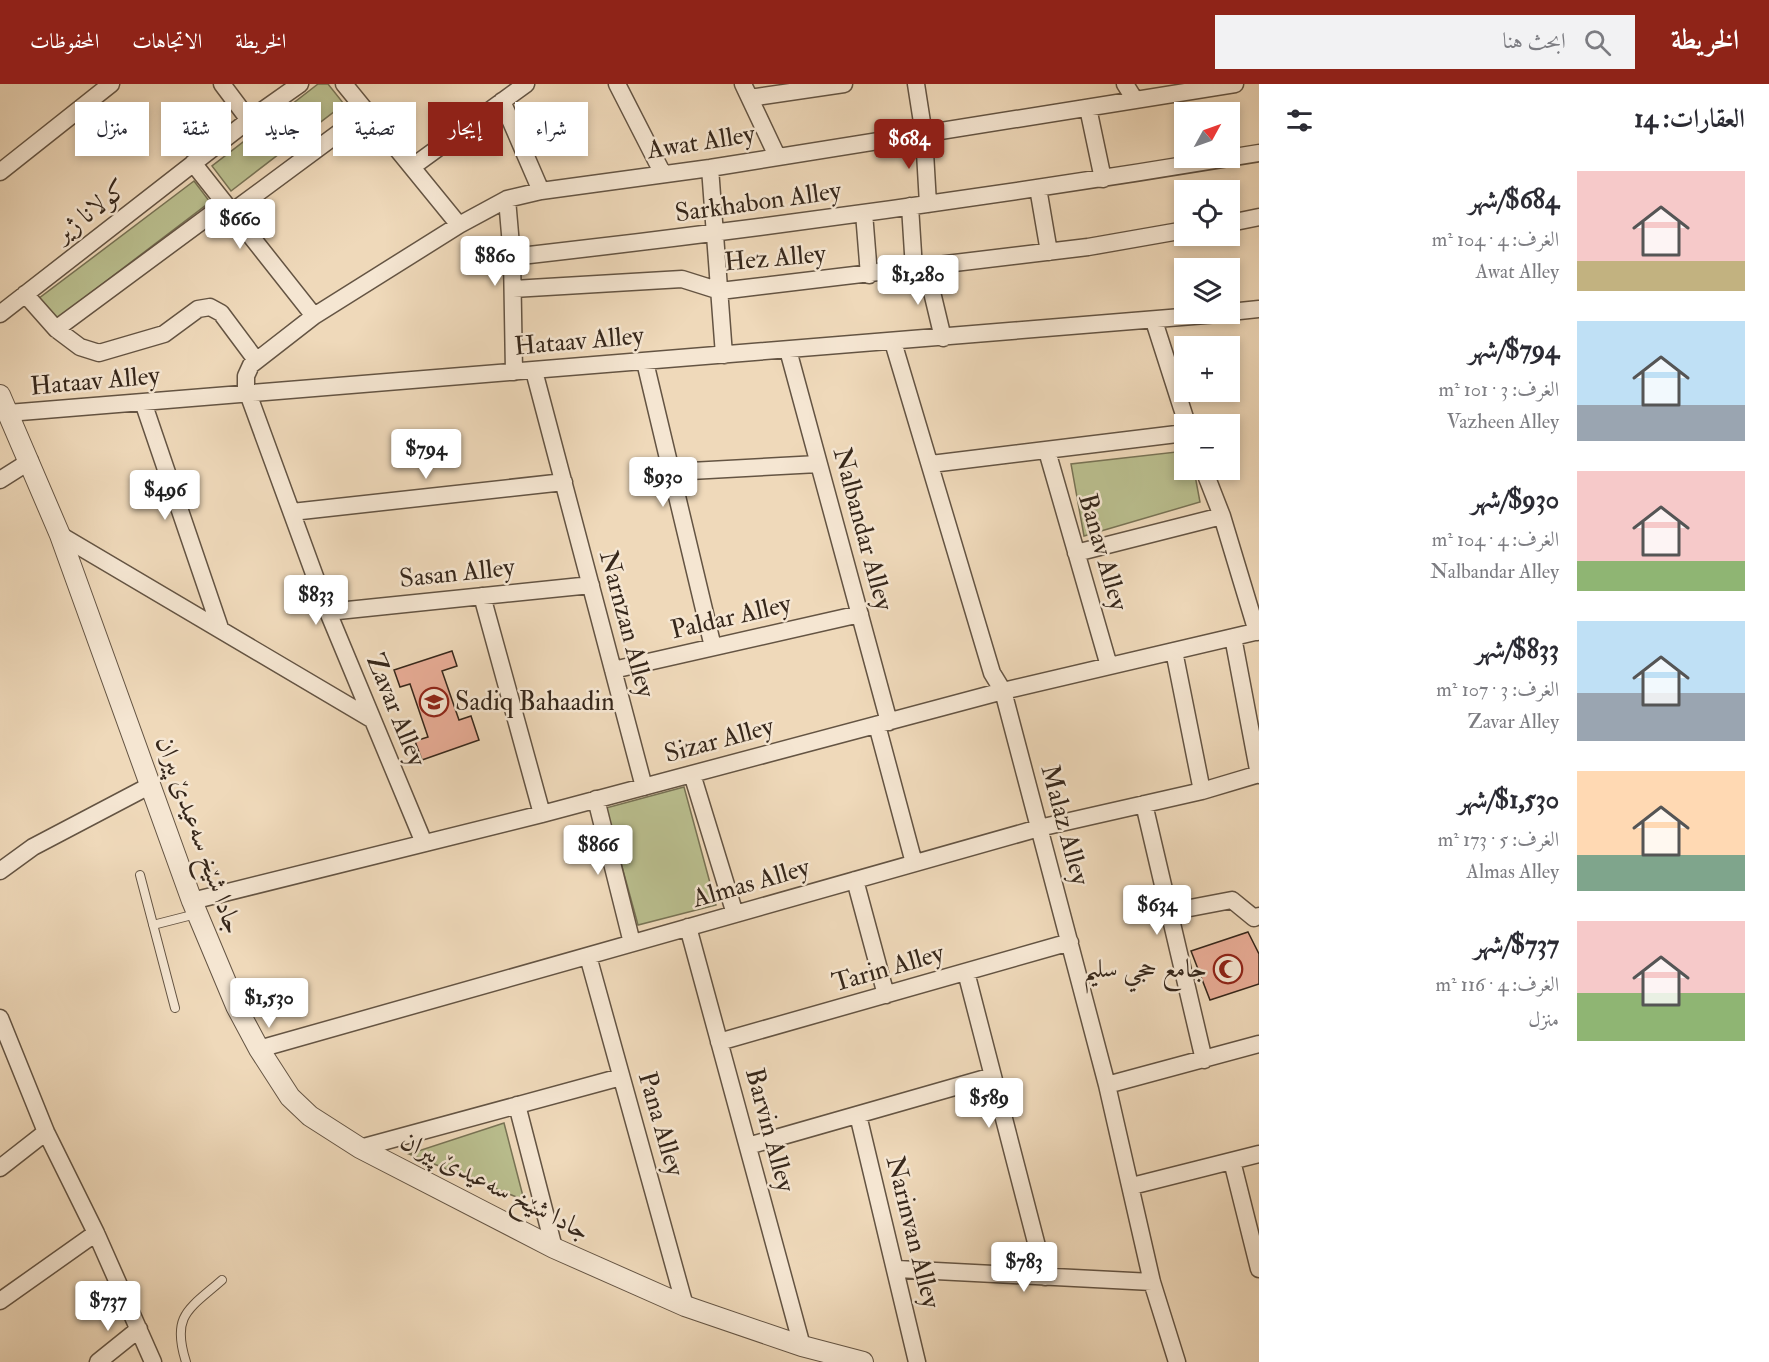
<!DOCTYPE html>
<html lang="ar">
<head>
<meta charset="utf-8">
<style>
	:root { --surface:#fff; --page:#f2f2f3; --text:#2b2b33; --muted:#7c7c81; --accent:#8f2418 }
	body { margin:0; font-family:"IM FELL Double Pica",Amiri,serif; background:var(--page); color:var(--text); direction:rtl; height:100vh; display:flex; flex-direction:column; font-size:22px; white-space:nowrap }
	* { box-sizing:border-box; margin:0 }
	p { font-size:20px; color:var(--muted) }
	.icon { flex:none; width:33px; height:33px; fill:none; stroke:currentColor; stroke-width:2; stroke-linecap:round; stroke-linejoin:round }
	.map { position:relative; flex:1; overflow:hidden; direction:ltr }
	.panel { display:flex; flex-direction:column; background:var(--surface); width:510px }
	.panel>* { flex:none }
	.banner { position:absolute; left:18px; top:18px; width:570px; height:54px; direction:rtl; display:flex; gap:12px }
	.needle { width:39px; rotate:50deg }
	.buttons { position:absolute; left:1174px; top:18px; display:grid; gap:12px }
	.buttons a { display:grid; place-items:center; width:66px; height:66px; border-radius:0px; background:var(--surface); box-shadow:0 3px 9px #0003; font-size:30px }
	.price { position:absolute; translate:-50% -51px; padding:0 14px; border-radius:6px; background:#fff; color:#222; font-size:20px; line-height:39px; filter:drop-shadow(0 2px 3px #0008) }
	.price::after { content:''; position:absolute; left:50%; top:36px; width:18px; height:14px; margin-left:-9px; background:inherit; clip-path:polygon(0 0,100% 0,50% 100%) }
	.price.selected { background:var(--accent); color:#fff }
	ul { padding:0; list-style:none }
	li { display:flex; align-items:center; gap:18px; height:150px; padding:0 24px }
	li span { display:grid; place-items:center; flex:none; width:168px; height:120px; border-radius:0px; color:#555 }
	li>.icon { margin-inline-start:auto }
	span .icon { width:72px; height:72px; fill:#fffc; stroke-width:1 }
	li b { font-size:26px }
	h2 { display:flex; justify-content:space-between; align-items:center; height:72px; padding:0 24px; font-size:26px }
	.pill { padding:0 21px; border-radius:0px; background:var(--surface); box-shadow:0 3px 9px #0003; font-size:21px; line-height:54px }
	.pill.selected { background:var(--accent); color:#fff }
	header { display:flex; align-items:center; gap:36px; box-sizing:border-box; height:84px; padding:0 30px; background:var(--accent); color:#fff }
	header strong { font-size:28px }
	nav { display:flex; gap:33px; margin-inline-start:auto; font-size:21px }
	.search { width:420px; height:54px; background:var(--page); display:flex; align-items:center; gap:15px; box-sizing:border-box; padding:0 21px; border-radius:0px; color:var(--muted); font-size:22px }
	main { display:flex; flex:1; min-height:0 }
	.map>svg:first-child { display:block }
	.green { fill:#babf8f; stroke:#787355; stroke-width:1.5 }
	.building { fill:#e9ad97; stroke:#36271b; stroke-width:1.5 }
	.lines { fill:none; stroke-linecap:round; stroke-linejoin:round }
	.service-casing { stroke:#645443; stroke-width:10 }
	.minor-casing { stroke:#645443; stroke-width:19 }
	.tertiary-casing { stroke:#645443; stroke-width:22 }
	.service { stroke:#f5e6d2; stroke-width:8 }
	.minor { stroke:#f5e6d2; stroke-width:16 }
	.tertiary { stroke:#f5e6d2; stroke-width:20 }
	.labels { text-anchor:middle; dominant-baseline:central; stroke-width:5; stroke-linejoin:round; paint-order:stroke }
	.street-label { font-size:26px; fill:#36271b; stroke:#f5e6d2 }
	.poi-label { font-size:26px; fill:#36271b; stroke:#f5e6d2; text-anchor:start }
</style>
</head>
<body>
<header>
<strong>الخريطة</strong>
<div class="search"><svg class="icon" aria-label="search" viewBox="0 0 24 24"><circle cx="10" cy="10" r="6"/><path d="M15 15l6 6"/></svg>ابحث هنا</div>
<nav><a>الخريطة</a><a>الاتجاهات</a><a>المحفوظات</a></nav>
</header>
<main>
<section class="panel">
<h2>العقارات: 14<svg class="icon" aria-label="filters" viewBox="0 0 24 24"><path d="M4 7h16M4 17h16"/><circle cx="9" cy="7" r="2"/><circle cx="15" cy="17" r="2"/></svg></h2>
<ul>
<li><span style="background:linear-gradient(#f6c9c9 75%,#c2b280 0)"><svg class="icon" aria-label="home" viewBox="0 0 24 24"><path d="M3 11l9-7 9 7M6 9v11h12V9"/></svg></span><div><b>$684/شهر</b><p>الغرف: 4 · 104 m²</p><p>Awat Alley</p></div></li>
<li><span style="background:linear-gradient(#bfe0f5 70%,#9aa5b1 0)"><svg class="icon" aria-label="home" viewBox="0 0 24 24"><path d="M3 11l9-7 9 7M6 9v11h12V9"/></svg></span><div><b>$794/شهر</b><p>الغرف: 3 · 101 m²</p><p>Vazheen Alley</p></div></li>
<li><span style="background:linear-gradient(#f6c9c9 75%,#8fb573 0)"><svg class="icon" aria-label="home" viewBox="0 0 24 24"><path d="M3 11l9-7 9 7M6 9v11h12V9"/></svg></span><div><b>$930/شهر</b><p>الغرف: 4 · 104 m²</p><p>Nalbandar Alley</p></div></li>
<li><span style="background:linear-gradient(#bfe0f5 60%,#9aa5b1 0)"><svg class="icon" aria-label="home" viewBox="0 0 24 24"><path d="M3 11l9-7 9 7M6 9v11h12V9"/></svg></span><div><b>$833/شهر</b><p>الغرف: 3 · 107 m²</p><p>Zavar Alley</p></div></li>
<li><span style="background:linear-gradient(#ffd9b3 70%,#7fa58c 0)"><svg class="icon" aria-label="home" viewBox="0 0 24 24"><path d="M3 11l9-7 9 7M6 9v11h12V9"/></svg></span><div><b>$1,530/شهر</b><p>الغرف: 5 · 173 m²</p><p>Almas Alley</p></div></li>
<li><span style="background:linear-gradient(#f6c9c9 60%,#8fb573 0)"><svg class="icon" aria-label="home" viewBox="0 0 24 24"><path d="M3 11l9-7 9 7M6 9v11h12V9"/></svg></span><div><b>$737/شهر</b><p>الغرف: 4 · 116 m²</p><p>منزل</p></div></li>
</ul>
</section>
<div class="map">
<svg width="1259" height="1278" viewBox="0 0 1259 1278">
	<rect width="100%" height="100%" fill="#efd9ba"/>
	<filter id="stains"><feTurbulence type="fractalNoise" baseFrequency=".00333" numOctaves="4"/><feColorMatrix values="0 0 0 0 .2 0 0 0 0 .09 0 0 0 0 .02 0 0 0 .5 -.17"/></filter>
	<radialGradient id="worn" r=".72"><stop offset=".6" stop-color="#630" stop-opacity="0"/><stop offset="1" stop-color="#630" stop-opacity=".3"/></radialGradient>
	<path class="green" d="M318,0H328L344,20L231,107L212,82Z
		M194,97L210,118L55,236L38,215Z
		M1185,367V386H1194L1200,418L1084,452L1071,380Z
		M684,703L716,821L638,841L606,724Z
		M504,1039L524,1116L409,1070Z"/>
	<path class="building" d="M452,567L457,582L442,587L459,636L471,632L479,656L422,676L415,657L428,653L410,600L400,603L394,586Z
		M1248,848L1259,870V900L1210,916L1191,867Z"/>
	<g class="lines">
		<g class="service-casing">
			<path id="service" d="M140,791L175,924
				M153,841L196,830
				M186,1278C171,1231 189,1225 222,1196"/>
		</g>
		<g class="minor-casing">
			<path id="minor" d="M222,0L249,36
				M344,0L459,141
				M617,0L663,90
				M743,0L777,72
				M916,0L924,51L928,120
				M1125,0L1135,16
				M750,14L844,0
				M502,17L541,107
				M1088,24L1103,95
				M193,79L314,232
				M412,83L526,0
				M710,84L724,271
				M0,88L111,0
				M1038,104L1049,168
				M507,115L512,173L514,288
				M910,122L914,185
				M232,128L367,28
				M864,129L869,191
				M1230,139L1259,133
				M512,173C762,145 1011,110 1259,69
				M926,183L943,254
				M513,205L682,195L720,207L1088,163L1185,146
				M25,210L56,245L80,263L99,269L164,250L198,225L210,223L221,229L256,276
				M1230,228L1259,225
				M0,230L249,36L300,0
				M1154,237L1187,340
				M56,245L225,120
				M893,258L992,589L1003,607L1107,1001L1152,1198L1177,1278
				M788,266L889,638
				M645,278L713,563
				M534,287L644,703
				M143,318L220,544
				M8,329L1218,230
				M1047,367L1109,582
				M931,380L1185,349
				M1204,386L1222,432L1257,548
				M672,388L818,380
				M0,396L30,377
				M292,428L564,398
				M60,451L373,636
				M1076,469L1222,432
				M482,512L542,730
				M328,528L591,501
				M1233,553L1259,691
				M1174,567L1202,707
				M613,586L860,530
				M877,641L914,779
				M692,690L735,830
				M596,715L632,859
				M1144,720L1204,976
				M424,759L328,528L246,304V292L251,281L314,232L459,141L507,115L541,107L710,84L1235,0
				M0,787L33,763L151,701
				M855,796L886,911
				M192,817L542,730L1003,607L1259,547
				M1169,828L1232,816L1254,834L1259,832
				M688,843L802,1262
				M588,872L685,1222
				M966,888L1045,1193
				M0,934L46,1048L96,1149L153,1278
				M719,958L1070,858
				M259,965L1039,744L1202,707L1259,690
				M1107,1001L1259,960
				M517,1021L554,1164
				M858,1031L917,1278
				M748,1062L993,992
				M360,1064L621,993
				M1232,1077L1259,1185
				M0,1084L46,1048
				M1132,1102L1259,1070
				M897,1185L1152,1198
				M0,1217L96,1149
				M98,1278L139,1245"/>
		</g>
		<g class="tertiary-casing">
			<path id="tertiary" d="M0,311L60,451L192,817L236,922L259,965L290,1013L310,1032L360,1064L554,1164L685,1222L802,1262L863,1278"/>
		</g>
		<use href="#service" class="service"/>
		<use href="#minor" class="minor"/>
		<use href="#tertiary" class="tertiary"/>
	</g>
	<defs>
		<g id="school-ring" transform="scale(1.5)"><circle r="9.5" fill="#f5e6d2" stroke="#8f2418" stroke-width="1.5"/><path d="M0-5L7-2L0 1L-7-2ZM-4 1L0 2.5L4 1V4Q0 6-4 4Z" fill="#8f2418"/></g>
		<g id="mosque-ring" transform="scale(1.5)"><circle r="9.5" fill="#f5e6d2" stroke="#8f2418" stroke-width="1.5"/><path d="M3.5-4.9A6 6 0 1 0 3.5 4.9A5 5 0 1 1 3.5-4.9Z" fill="#8f2418"/></g>
	</defs>
	<g fill-rule="evenodd">
		<use href="#school-ring" x="434" y="618"/>
		<use href="#mosque-ring" x="1228" y="885"/>
	</g>
	<g class="labels">
		<g class="street-label">
			<text transform="translate(701 58) rotate(-9)">Awat Alley</text>
			<text transform="translate(758 118) rotate(-8)">Sarkhabon Alley</text>
			<text transform="translate(91 127) rotate(-38)">کولانا ژیر</text>
			<text transform="translate(775 174) rotate(-5)">Hez Alley</text>
			<text transform="translate(579 257) rotate(-5)">Hataav Alley</text>
			<text transform="translate(95 297) rotate(-5)">Hataav Alley</text>
			<text transform="translate(863 445) rotate(75)">Nalbandar Alley</text>
			<text transform="translate(1103 468) rotate(74)">Banav Alley</text>
			<text transform="translate(457 489) rotate(-6)">Sasan Alley</text>
			<text transform="translate(731 533) rotate(-13)">Paldar Alley</text>
			<text transform="translate(627 540) rotate(75)">Narnzan Alley</text>
			<text transform="translate(396 626) rotate(68)">Zavar Alley</text>
			<text transform="translate(719 656) rotate(-15)">Sizar Alley</text>
			<text transform="translate(1065 741) rotate(75)">Malaz Alley</text>
			<text transform="translate(199 751) rotate(70)">جادا شێخ سەعیدێ پیران</text>
			<text transform="translate(751 799) rotate(-16)">Almas Alley</text>
			<text transform="translate(888 884) rotate(-16)">Tarin Alley</text>
			<text transform="translate(661 1040) rotate(74)">Pana Alley</text>
			<text transform="translate(770 1046) rotate(75)">Barvin Alley</text>
			<text transform="translate(495 1102) rotate(27)">جادا شێخ سەعیدێ پیران</text>
			<text transform="translate(913 1148) rotate(76)">Narinvan Alley</text>
		</g>
		<g class="poi-label">
			<text x="455" y="618">Sadiq Bahaadin</text>
			<text x="1207" y="885" text-anchor="end">جامع حجي سليم</text>
		</g>
	</g>
	<rect width="100%" height="100%" filter="url(#stains)"/>
	<rect width="100%" height="100%" fill="url(#worn)"/>
</svg>
<div class="buttons">
<a><svg class="needle" viewBox="-14 -14 28 28"><path d="M0-13l5 13h-10z" fill="#e53935"/><path d="M0 13l5-13h-10z" fill="#7c7c81"/></svg></a>
<a><svg class="icon" aria-label="locate" viewBox="0 0 24 24"><circle cx="12" cy="12" r="6"/><path d="M12 2v4M12 18v4M2 12h4M18 12h4"/></svg></a>
<a><svg class="icon" aria-label="layers" viewBox="0 0 24 24"><path d="M12 4l9 5-9 5-9-5zM3 14l9 5 9-5"/></svg></a>
<a>+</a>
<a>−</a>
</div>
<b class="price selected" style="left:909px;top:86px">$684</b>
<b class="price" style="left:240px;top:166px">$660</b>
<b class="price" style="left:495px;top:203px">$860</b>
<b class="price" style="left:918px;top:222px">$1,280</b>
<b class="price" style="left:426px;top:396px">$794</b>
<b class="price" style="left:663px;top:424px">$930</b>
<b class="price" style="left:165px;top:437px">$496</b>
<b class="price" style="left:316px;top:542px">$833</b>
<b class="price" style="left:598px;top:792px">$866</b>
<b class="price" style="left:1157px;top:852px">$634</b>
<b class="price" style="left:269px;top:945px">$1,530</b>
<b class="price" style="left:989px;top:1045px">$589</b>
<b class="price" style="left:1024px;top:1209px">$783</b>
<b class="price" style="left:108px;top:1248px">$737</b>
<div class="banner">
<a class="pill">شراء</a>
<a class="pill selected">إيجار</a>
<a class="pill">تصفية</a>
<a class="pill">جديد</a>
<a class="pill">شقة</a>
<a class="pill">منزل</a>
</div>
</div>
</main>
</body>
</html>
